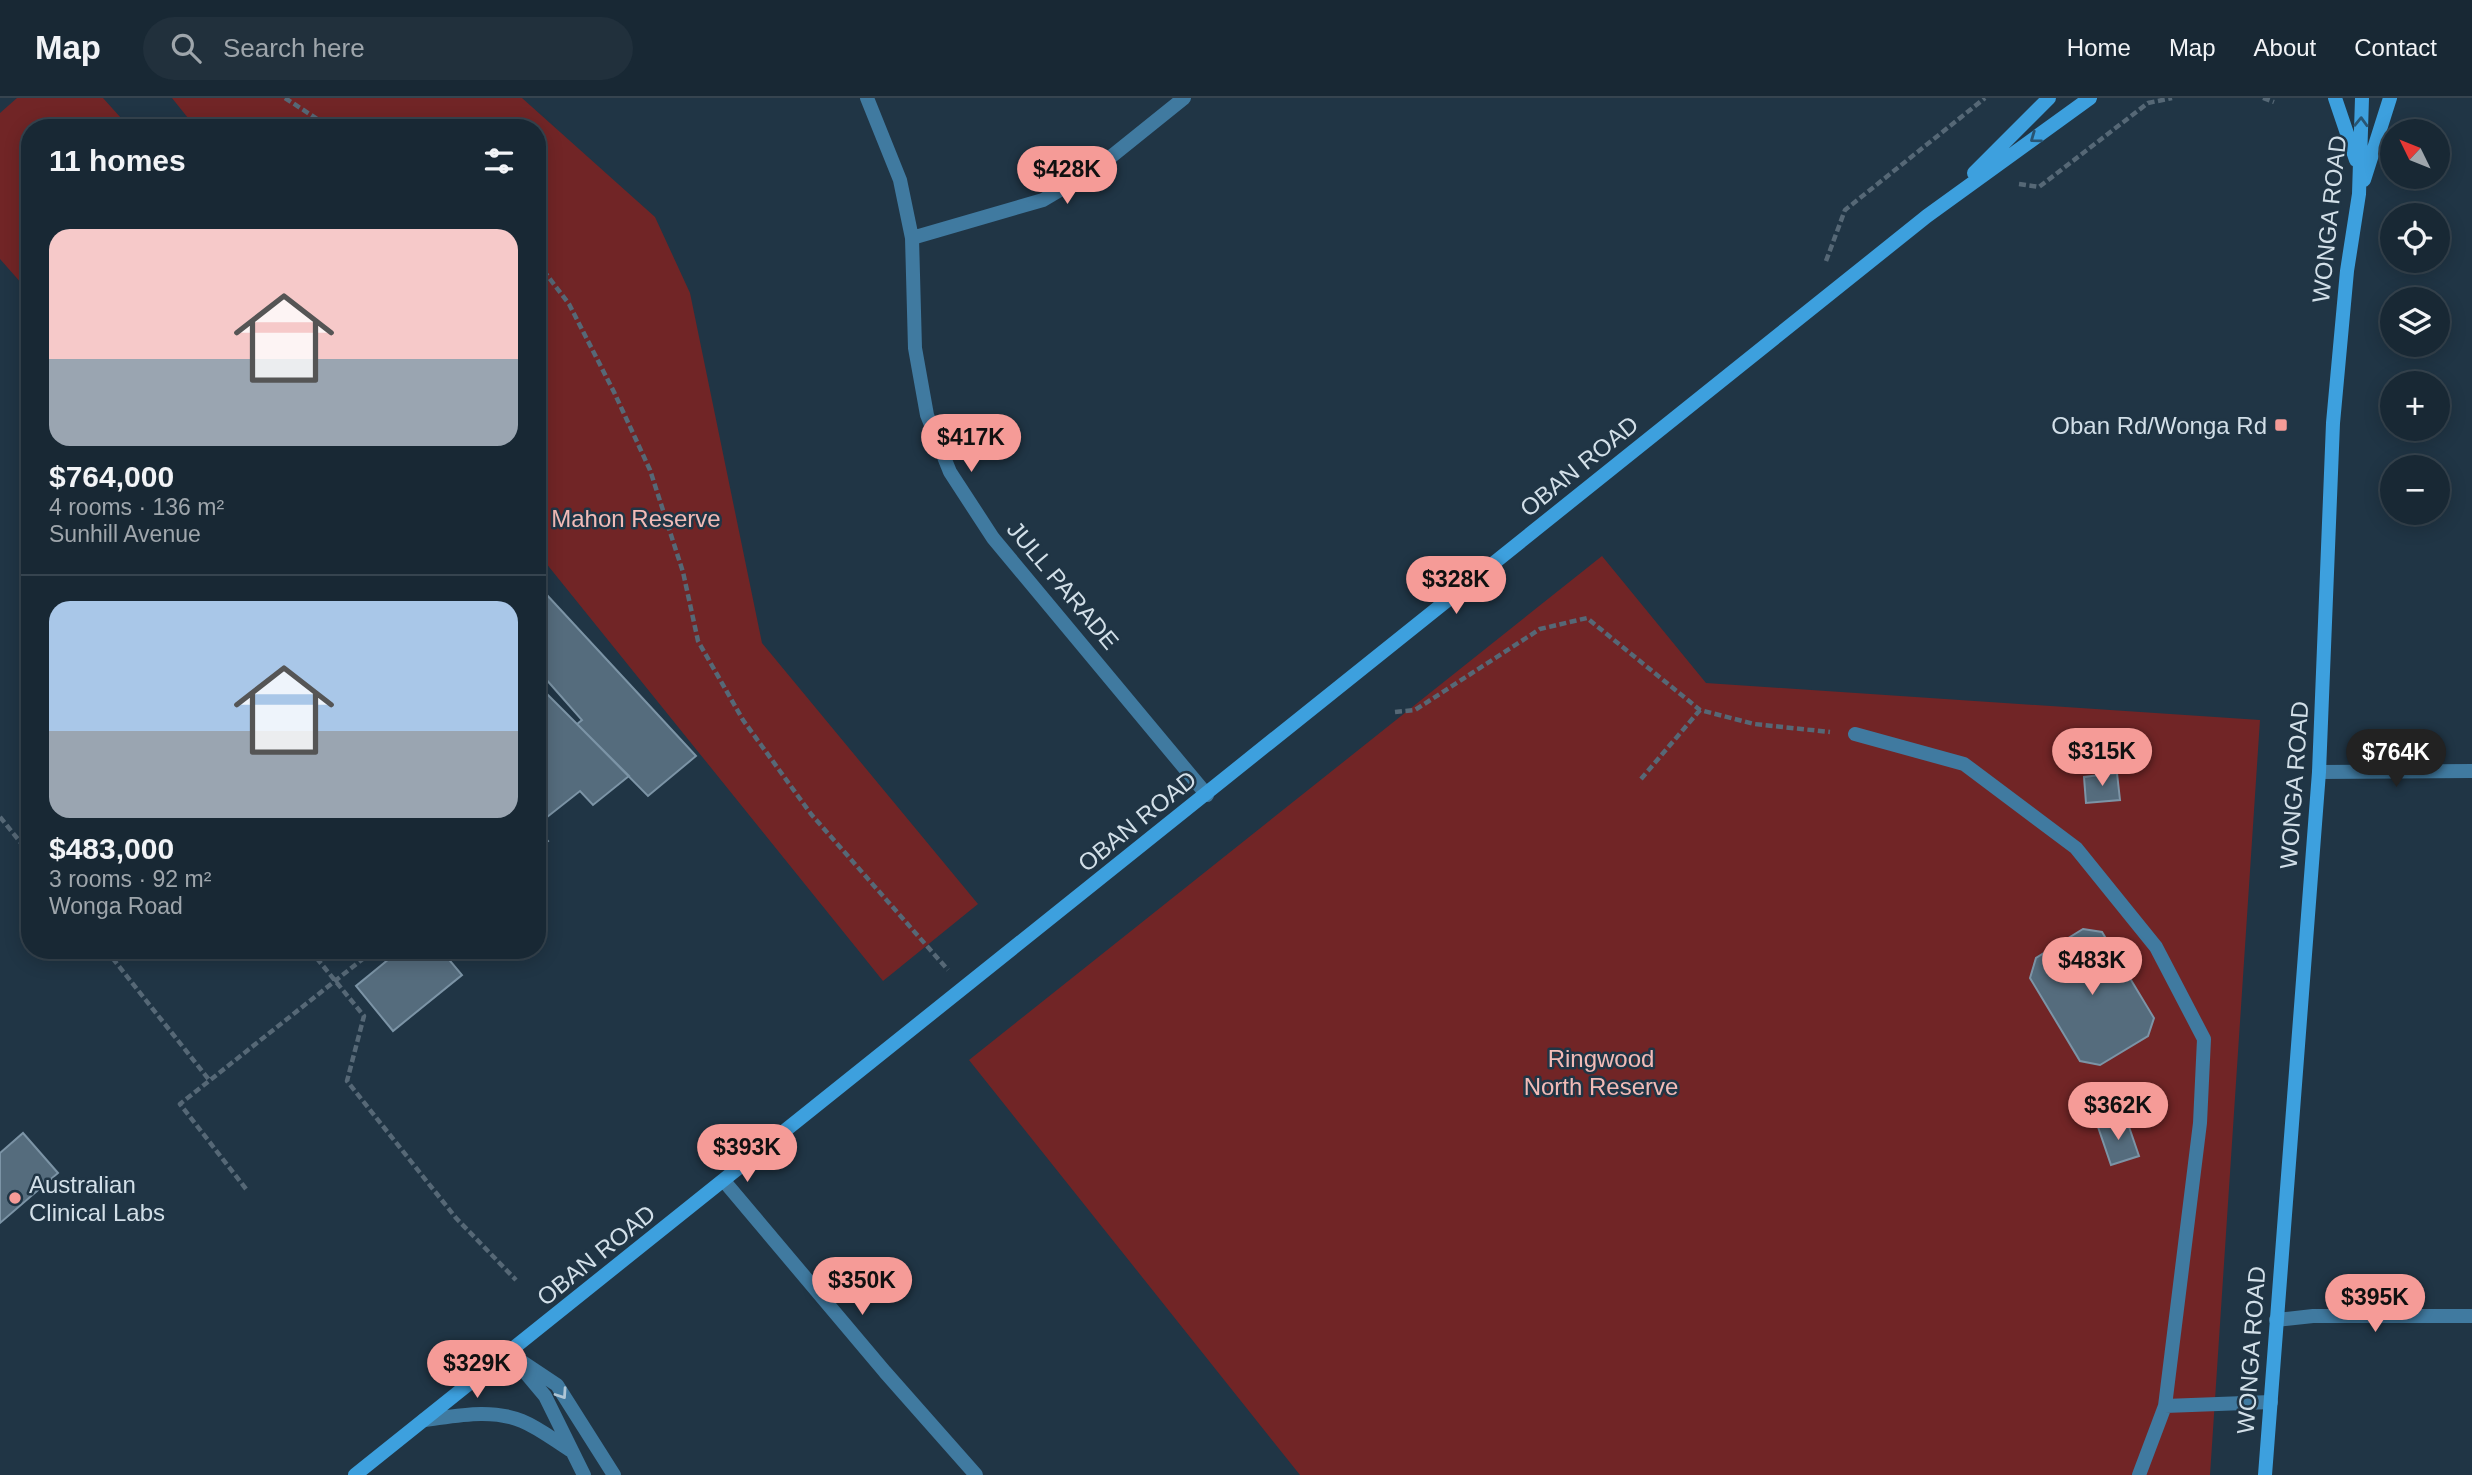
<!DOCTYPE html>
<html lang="en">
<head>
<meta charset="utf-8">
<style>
	:root { --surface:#182834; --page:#21303c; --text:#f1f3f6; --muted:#9fa6ac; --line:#36444f; --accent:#f59b97 }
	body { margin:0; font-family:Helvetica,sans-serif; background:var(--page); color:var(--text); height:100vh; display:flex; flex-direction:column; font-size:26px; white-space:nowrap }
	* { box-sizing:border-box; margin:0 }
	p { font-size:23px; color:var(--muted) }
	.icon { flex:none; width:38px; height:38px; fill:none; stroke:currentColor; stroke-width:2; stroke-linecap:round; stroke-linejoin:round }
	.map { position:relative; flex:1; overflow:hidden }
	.panel { position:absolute; left:21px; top:21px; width:525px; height:840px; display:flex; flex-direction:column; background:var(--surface); border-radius:28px; box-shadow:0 4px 18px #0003,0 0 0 2px var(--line) }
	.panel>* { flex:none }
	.needle { width:46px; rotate:313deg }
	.buttons { position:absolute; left:2380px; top:21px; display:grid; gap:14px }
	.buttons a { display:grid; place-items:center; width:70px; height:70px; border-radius:50%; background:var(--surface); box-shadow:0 4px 18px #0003,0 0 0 2px var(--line); font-size:35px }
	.price { position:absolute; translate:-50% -60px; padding:0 16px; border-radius:24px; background:var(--accent); color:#111; font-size:23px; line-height:46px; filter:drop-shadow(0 2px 4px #0008) }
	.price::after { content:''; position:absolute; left:50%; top:42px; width:21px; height:16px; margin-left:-10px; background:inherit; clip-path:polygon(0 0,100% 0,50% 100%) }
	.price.on { background:#222; color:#fff }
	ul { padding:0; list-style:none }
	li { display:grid; align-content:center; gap:14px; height:371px; padding:0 28px }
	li+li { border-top:2px solid var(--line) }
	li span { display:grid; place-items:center; height:217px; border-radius:21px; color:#555 }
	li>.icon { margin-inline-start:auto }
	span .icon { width:126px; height:126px; fill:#fffc; stroke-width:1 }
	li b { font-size:30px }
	h2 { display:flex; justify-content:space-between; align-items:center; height:84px; padding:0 28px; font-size:30px }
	header { display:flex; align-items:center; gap:42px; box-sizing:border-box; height:98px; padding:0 35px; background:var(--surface); border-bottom:2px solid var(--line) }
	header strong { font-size:33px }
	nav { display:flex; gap:38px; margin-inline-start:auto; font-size:24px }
	.search { width:490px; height:63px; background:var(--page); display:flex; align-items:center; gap:18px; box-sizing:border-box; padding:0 24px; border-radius:38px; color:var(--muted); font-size:26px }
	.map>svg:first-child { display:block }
	.green { fill:#712526 }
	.building { fill:#556c7d; stroke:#7c94a6; stroke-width:2 }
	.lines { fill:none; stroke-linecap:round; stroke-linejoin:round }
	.path { stroke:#566876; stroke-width:4.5; stroke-dasharray:7 3.5; stroke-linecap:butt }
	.service { stroke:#407aa0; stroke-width:14 }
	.minor { stroke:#407aa0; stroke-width:14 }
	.secondary { stroke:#3da0de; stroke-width:14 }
	.oneway { stroke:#295573 }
	.oneway2 { stroke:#aec6d6 }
	.poi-dot { fill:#f59b97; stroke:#203545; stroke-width:2.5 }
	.labels { text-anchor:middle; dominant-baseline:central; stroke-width:5; stroke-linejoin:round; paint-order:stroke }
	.street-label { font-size:24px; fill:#d2dfe8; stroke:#203545 }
	.poi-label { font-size:24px; fill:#d2dfe8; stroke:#203545; text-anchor:end }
	.park-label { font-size:24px; fill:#f2bbb7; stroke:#203545 }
</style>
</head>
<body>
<header>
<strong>Map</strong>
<div class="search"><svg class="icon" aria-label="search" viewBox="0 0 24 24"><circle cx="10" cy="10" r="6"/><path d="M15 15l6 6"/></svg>Search here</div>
<nav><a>Home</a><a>Map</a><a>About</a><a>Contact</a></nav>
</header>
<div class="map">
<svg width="2472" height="1377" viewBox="0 0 2472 1377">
	<rect width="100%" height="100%" fill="#203545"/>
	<path class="green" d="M17,0H103L130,30H30V195L0,161V15Z
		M172,0H522L655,119L690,195L762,545L978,806L883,883L537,454V30H196Z
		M1602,458L1706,585L2260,622L2210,1377H1300L969,962Z"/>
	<path class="building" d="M546,496L696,658L648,698L577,626L582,622L537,571V505Z
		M537,586L629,678L593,707L580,693L537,727Z
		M2117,675L2120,702L2086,705L2084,679Z
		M537,730L548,743L537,751Z
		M2083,831L2102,834L2154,920L2148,938L2100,967L2080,963L2030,880L2036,860Z
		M400,852H441L462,877L393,933L356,888Z
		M2126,1020L2139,1058L2111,1067L2098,1029Z
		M23,1035L58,1075L0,1125V1055Z"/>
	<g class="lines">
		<path class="path" d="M285,0L331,30
			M2263,0L2274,4
			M2019,86L2039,89L2148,5L2172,0
			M1826,163L1845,112L1985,0
			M537,164L569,206L614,294L650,372L683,474L698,543L743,622L811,716L948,872
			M1395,614L1415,612L1540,531L1587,520L1700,612L1754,626L1830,634
			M1641,681L1700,612
			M0,719L30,756
			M106,852L210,983
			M310,852L364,918L347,983L456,1120L516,1182
			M246,1091L180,1006L374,852"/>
		<path class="service" d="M1855,636L1964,666L2076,750L2156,849L2204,941L2200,1025L2165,1308L2139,1377
			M509,1255L557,1287L614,1377
			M519,1267L545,1298L584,1377
			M2165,1308L2271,1304
			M424,1322C456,1318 491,1310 522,1323C539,1330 554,1342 570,1352"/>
		<path class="minor" d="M867,0L900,82L912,140L915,250L927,317L950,374L993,440L1207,697
			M912,140L1043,102L1097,70L1184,0
			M2319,674L2472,673
			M724,1083L885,1274L976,1377
			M2276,1222L2313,1218H2472"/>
		<path class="secondary" d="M2335,0L2356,62
			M1974,75L2049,0
			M2364,82L2390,0
			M355,1377L1927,118L2090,0
			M2265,1377L2319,674L2333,325L2347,173L2359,96L2362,0"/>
	</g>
	<defs><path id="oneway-chevron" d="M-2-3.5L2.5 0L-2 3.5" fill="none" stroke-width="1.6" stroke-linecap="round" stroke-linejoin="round" transform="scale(1.75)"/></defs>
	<g class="oneway">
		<use href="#oneway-chevron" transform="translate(2361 24) rotate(-88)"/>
		<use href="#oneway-chevron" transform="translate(2035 40) rotate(144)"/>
	</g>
	<use class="oneway2" href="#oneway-chevron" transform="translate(562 1296) rotate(56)"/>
	<g class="poi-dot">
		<rect x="2274" y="320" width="14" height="14" rx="3.5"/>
		<circle cx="15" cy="1100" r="7"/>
	</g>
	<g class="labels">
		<g class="street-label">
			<text transform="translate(2329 121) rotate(-84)">WONGA ROAD</text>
			<text transform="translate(1579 368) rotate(-39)">OBAN ROAD</text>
			<text transform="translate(1063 487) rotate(50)">JULL PARADE</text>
			<text transform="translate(2294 687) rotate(-86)">WONGA ROAD</text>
			<text transform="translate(1137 723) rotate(-39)">OBAN ROAD</text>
			<text transform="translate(596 1157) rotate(-39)">OBAN ROAD</text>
			<text transform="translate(2251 1252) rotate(-86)">WONGA ROAD</text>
		</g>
		<g class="poi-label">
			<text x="2267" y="327">Oban Rd/Wonga Rd</text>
			<text x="29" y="1086" text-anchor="start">Australian<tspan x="29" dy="28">Clinical Labs</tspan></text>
		</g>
		<g class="park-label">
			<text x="636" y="420">Mahon Reserve</text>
			<text x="1601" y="960">Ringwood<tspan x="1601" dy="28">North Reserve</tspan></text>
		</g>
	</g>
</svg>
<div class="buttons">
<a><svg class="needle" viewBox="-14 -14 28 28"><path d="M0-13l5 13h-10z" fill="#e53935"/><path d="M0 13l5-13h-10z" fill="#9fa6ac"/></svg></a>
<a><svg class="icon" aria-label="locate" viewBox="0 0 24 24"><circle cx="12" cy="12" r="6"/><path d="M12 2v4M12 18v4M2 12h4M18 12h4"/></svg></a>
<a><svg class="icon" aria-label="layers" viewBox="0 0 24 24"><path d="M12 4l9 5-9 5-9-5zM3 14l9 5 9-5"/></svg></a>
<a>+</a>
<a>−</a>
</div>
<b class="price" style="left:1067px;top:108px">$428K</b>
<b class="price" style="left:971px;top:376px">$417K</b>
<b class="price" style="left:1456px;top:518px">$328K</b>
<b class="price" style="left:2102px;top:690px">$315K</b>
<b class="price on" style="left:2396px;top:691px">$764K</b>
<b class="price" style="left:2092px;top:899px">$483K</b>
<b class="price" style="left:2118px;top:1044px">$362K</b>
<b class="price" style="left:747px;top:1086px">$393K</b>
<b class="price" style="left:862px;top:1219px">$350K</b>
<b class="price" style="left:2375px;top:1236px">$395K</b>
<b class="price" style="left:477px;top:1302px">$329K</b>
<section class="panel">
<h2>11 homes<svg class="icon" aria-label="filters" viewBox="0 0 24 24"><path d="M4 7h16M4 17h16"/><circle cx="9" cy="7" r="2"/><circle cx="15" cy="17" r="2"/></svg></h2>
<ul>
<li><span style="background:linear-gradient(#f6c9c9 60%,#9aa5b1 0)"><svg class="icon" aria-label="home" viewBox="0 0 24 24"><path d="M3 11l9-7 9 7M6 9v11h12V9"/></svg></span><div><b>$764,000</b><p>4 rooms · 136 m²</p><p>Sunhill Avenue</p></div></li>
<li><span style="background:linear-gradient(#a9c7e8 60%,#9aa5b1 0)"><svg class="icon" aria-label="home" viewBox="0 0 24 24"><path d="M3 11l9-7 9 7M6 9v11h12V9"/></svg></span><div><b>$483,000</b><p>3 rooms · 92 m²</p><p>Wonga Road</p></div></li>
</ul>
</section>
</div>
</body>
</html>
